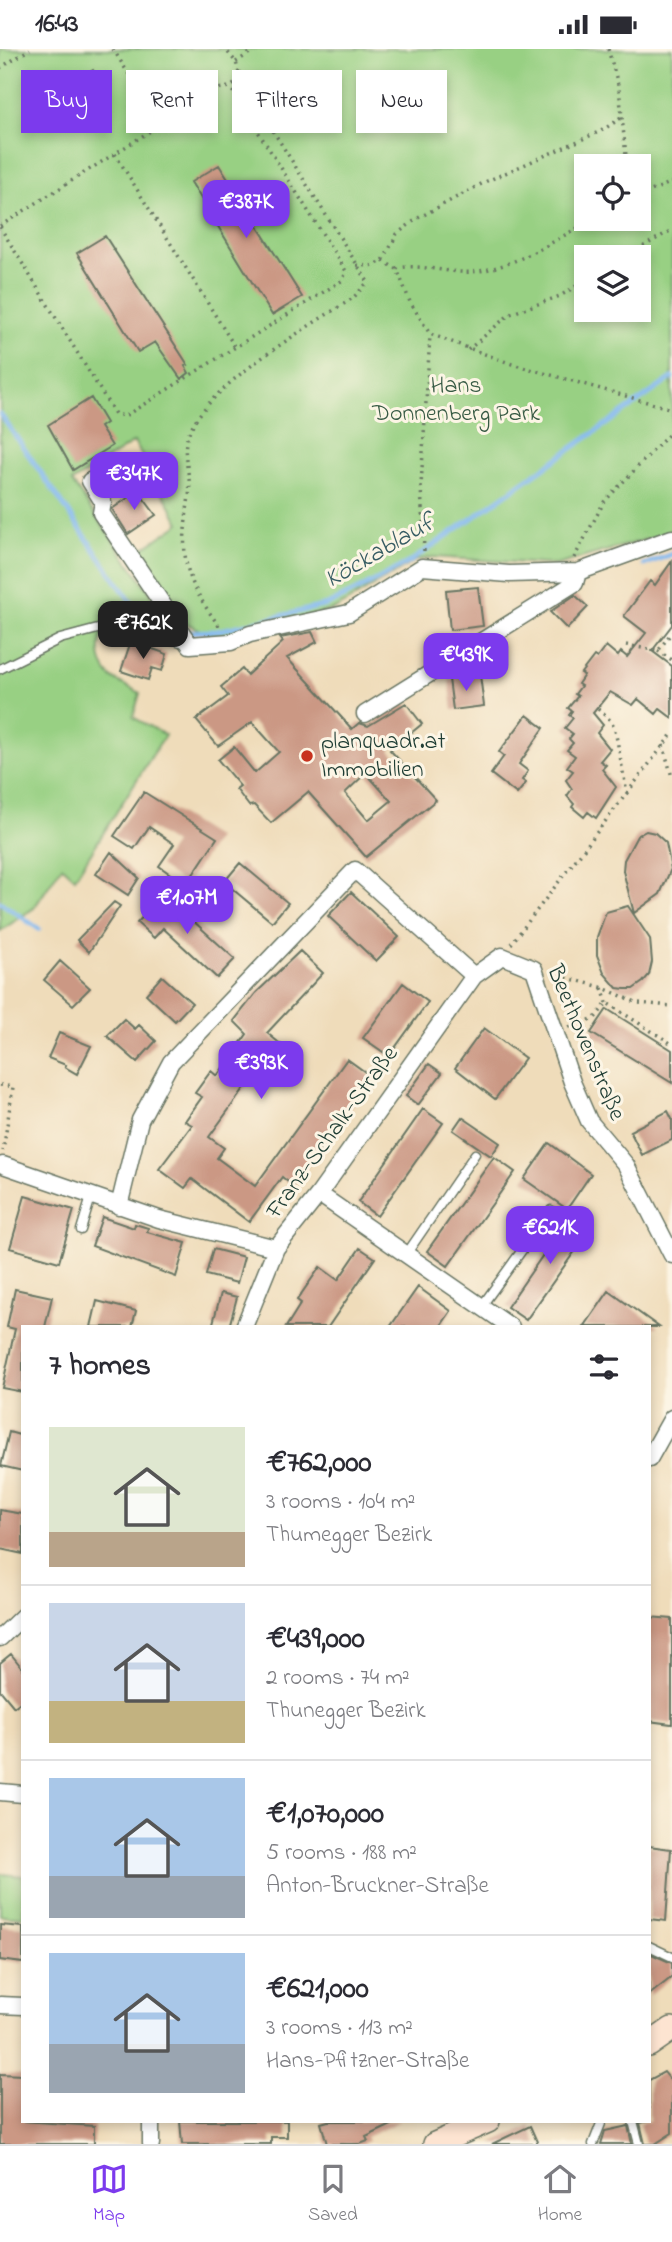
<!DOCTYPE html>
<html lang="en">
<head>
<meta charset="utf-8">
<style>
	:root { --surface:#fff; --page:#f7f7f7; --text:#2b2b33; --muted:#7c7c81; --line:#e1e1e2; --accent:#7c3aed }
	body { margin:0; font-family:"Indie Flower",sans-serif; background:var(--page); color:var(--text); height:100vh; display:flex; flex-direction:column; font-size:26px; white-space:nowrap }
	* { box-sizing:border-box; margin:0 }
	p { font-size:23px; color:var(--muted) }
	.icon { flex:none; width:38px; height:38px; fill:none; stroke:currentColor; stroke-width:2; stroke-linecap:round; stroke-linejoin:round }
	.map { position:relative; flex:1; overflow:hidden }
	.panel { position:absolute; left:21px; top:1276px; width:630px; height:798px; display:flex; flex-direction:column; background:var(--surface); border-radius:0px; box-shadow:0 4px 10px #0003 }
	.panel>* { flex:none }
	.banner { position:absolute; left:21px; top:21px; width:630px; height:63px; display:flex; gap:14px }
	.fabs { position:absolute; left:574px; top:105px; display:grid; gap:14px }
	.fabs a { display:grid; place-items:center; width:77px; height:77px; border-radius:0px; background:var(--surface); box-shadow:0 4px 10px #0003; font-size:35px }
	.price { position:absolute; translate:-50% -60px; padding:0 16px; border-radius:14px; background:var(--accent); color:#fff; font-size:23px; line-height:46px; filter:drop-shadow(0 2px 4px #0008) }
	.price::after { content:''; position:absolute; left:50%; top:42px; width:21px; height:16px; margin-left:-10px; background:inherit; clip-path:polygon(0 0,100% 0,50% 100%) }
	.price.selected { background:#222; color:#fff }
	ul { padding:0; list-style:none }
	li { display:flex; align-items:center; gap:21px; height:175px; padding:0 28px }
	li+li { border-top:2px solid var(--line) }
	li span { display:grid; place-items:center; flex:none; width:196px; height:140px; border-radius:0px; color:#555 }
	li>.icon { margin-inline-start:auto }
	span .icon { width:84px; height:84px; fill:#fffc; stroke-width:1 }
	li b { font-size:30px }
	h2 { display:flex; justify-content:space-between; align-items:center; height:84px; padding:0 28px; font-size:30px }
	.tag { padding:0 24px; border-radius:0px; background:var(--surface); box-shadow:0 4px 10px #0003; font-size:24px; line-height:63px }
	.tag.selected { background:var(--accent); color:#fff }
	.status { display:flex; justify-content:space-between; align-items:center; height:49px; padding:0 35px; background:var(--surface); direction:ltr }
	.status svg { height:19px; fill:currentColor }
	.menu { display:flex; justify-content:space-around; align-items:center; height:98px; border-top:2px solid var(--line); background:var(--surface); font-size:19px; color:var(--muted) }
	.menu a { display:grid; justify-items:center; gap:4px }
	.menu .selected { color:var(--accent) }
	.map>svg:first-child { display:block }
	.green { fill:#98d083; stroke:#5c865c; stroke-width:2; fill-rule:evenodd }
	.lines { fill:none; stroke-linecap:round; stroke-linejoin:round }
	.stream { stroke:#7fb7ef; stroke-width:5 }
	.building { fill:#cb9884; fill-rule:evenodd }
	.lane-casing { stroke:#687563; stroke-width:11 }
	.street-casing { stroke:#687563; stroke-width:19 }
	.secondary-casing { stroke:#687563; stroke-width:26 }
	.path { stroke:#687563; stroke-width:3.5; stroke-dasharray:2 5; stroke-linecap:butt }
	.lane { stroke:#fff; stroke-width:8 }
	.street { stroke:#fff; stroke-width:16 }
	.secondary { stroke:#fde4d1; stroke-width:23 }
	.poi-dot { fill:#c8321e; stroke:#fcf5e5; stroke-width:2.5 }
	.labels { text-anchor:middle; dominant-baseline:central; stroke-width:6; stroke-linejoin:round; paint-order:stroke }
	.park-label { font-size:24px; fill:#375a44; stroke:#fcf5e5 }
	.poi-label { font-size:24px; fill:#1f3d34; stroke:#fcf5e5; text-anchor:start }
	.street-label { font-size:24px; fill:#1f3d34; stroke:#fcf5e5 }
	.water-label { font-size:26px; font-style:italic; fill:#375c63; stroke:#fcf5e5 }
</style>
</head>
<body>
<div class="status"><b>16:43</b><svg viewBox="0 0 49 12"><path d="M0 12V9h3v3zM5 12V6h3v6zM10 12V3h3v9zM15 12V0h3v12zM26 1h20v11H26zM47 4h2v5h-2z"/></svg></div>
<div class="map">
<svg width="672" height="2095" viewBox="0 0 672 2095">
	<rect width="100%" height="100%" fill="#fcf5e5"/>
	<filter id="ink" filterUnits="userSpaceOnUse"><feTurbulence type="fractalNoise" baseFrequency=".0143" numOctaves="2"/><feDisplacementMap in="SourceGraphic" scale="14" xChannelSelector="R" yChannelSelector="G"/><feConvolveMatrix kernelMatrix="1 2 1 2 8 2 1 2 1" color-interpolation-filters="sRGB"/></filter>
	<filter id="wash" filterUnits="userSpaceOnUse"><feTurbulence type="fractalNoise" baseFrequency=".00686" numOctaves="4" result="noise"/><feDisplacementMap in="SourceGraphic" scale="28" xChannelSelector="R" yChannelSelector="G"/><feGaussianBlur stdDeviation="1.57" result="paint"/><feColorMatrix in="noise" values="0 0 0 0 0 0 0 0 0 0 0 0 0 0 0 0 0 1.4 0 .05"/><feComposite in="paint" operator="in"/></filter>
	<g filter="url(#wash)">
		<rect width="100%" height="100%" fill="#efdcba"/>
		<path class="green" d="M0,0H672V483L557,516L433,508L415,512L335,560L221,592L186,574L136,504L180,474L134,393L72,433L172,575L171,583L111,571C98,585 95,611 110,627C117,634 132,639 140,644L133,668L165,686L75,829L62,817L34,859L0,882ZM586,117H639V170H586ZM586,208H639V261H586Z
			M0,1825L23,1827V1868L0,1866Z"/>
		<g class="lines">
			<path class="stream" d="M0,365L136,560L171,577
				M644,516L672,505
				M187,583L217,582L327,556L358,541L411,512L672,329
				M0,853L39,880"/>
		</g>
		<g id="blocks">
			<path class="building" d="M93,21L111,50L71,75L53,45Z
				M219,116L302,248L272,266L191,133Z
				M105,187L188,316L185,317L189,324L181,330L155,293L138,303L77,204Z
				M91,349L106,374L100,378L112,397L73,421L48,376Z
				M138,442L156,466L128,485L112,460Z
				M672,512V576L652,602L672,617V669L660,660L656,665L638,650L633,656L610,643L593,664L603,676L597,684L610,700L600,712L606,716L602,720L616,738L596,769L588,763L584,768L572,758L574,755L567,747L572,740L566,731L573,722L567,718L575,707L567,701L573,694L569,690L573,685L565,679L573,669L569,666L572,662L568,659L578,647L575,645L581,637L578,635L584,626L581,624L594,607L597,609L606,597L618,607L621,603L627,608L646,584L624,567L650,532L655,536Z
				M478,538L483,577L450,581L446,541Z
				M575,546L588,558L567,580L550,563Z
				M312,583L317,593L287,609L352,680L359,674L368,677L406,654L422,675L390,701L436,751L366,808L308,743L271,774L254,756L249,757L236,740L240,737L218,711L234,698L255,724L279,703L252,673L218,697L196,671L228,647L221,638L242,620L247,626L283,593L280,589ZM366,724L391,752L368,771L345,744Z
				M131,592L167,605L162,622L152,619L148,631L121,622Z
				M480,626L484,657L453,661L449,630Z
				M527,666L544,679L519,715L528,722L522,731L526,734L517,745L491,725L504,707L499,703Z
				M144,743L217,789L186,836L159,817L174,795L149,778L134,800L114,787Z
				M646,782L655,784L666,794L671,820L660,845L634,864L623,822L624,811L637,787Z
				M111,803L139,829L128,846L96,825Z
				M240,814L288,854L272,873L224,833Z
				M351,843L399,888L376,912L328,867Z
				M160,849L176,864L180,860L235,910L217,929L163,879L154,889L137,874Z
				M114,853L120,857L89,903L77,891Z
				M628,857L650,890L652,913L649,926L643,933L633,940H625L617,939L604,924L597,906V888L606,863Z
				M300,902L323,924L267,984L294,1006L274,1032L259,1019L209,1088L224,1099L217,1109L255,1137L347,1010L372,1028L293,1137L282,1128L249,1173L192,1130L185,1139L159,1120L192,1076L185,1072L202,1048L195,1044L211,1022L217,1027L247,985L234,972L256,944Z
				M60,912L90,939L73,956L44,931Z
				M162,927L192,954L175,972L146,945Z
				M403,934L428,953L389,1007L363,989Z
				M607,960L672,1001V1034L591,984Z
				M124,970L135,980L139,976L156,992L137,1013L107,987Z
				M484,979L525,1009L495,1050L455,1019Z
				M59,984L91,997L77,1025L65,1018L66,1016L48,1009Z
				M429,1015L442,1024L418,1056L406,1047Z
				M423,1060L443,1074L377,1167L358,1153Z
				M668,1062L672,1070V1091L642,1106L630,1082Z
				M462,1068L500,1094L491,1107L453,1081Z
				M549,1094L591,1125L567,1160L524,1130Z
				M494,1108L515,1123L448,1217L427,1202Z
				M25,1147L74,1161L59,1213L10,1199Z
				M572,1164L592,1178L526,1271L507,1258Z
				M102,1168L134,1179L135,1175L148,1179L147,1183L186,1194L176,1228L92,1197Z
				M360,1199L375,1209L328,1278H286L301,1254L297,1251L320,1218L338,1231Z
				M213,1200L244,1208L237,1234L206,1226Z
				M418,1238L451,1262L440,1278H390Z
				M15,1240L52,1248L45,1278H23V1343L2,1339L15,1280L7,1278Z
				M609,1242L659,1278H584Z
				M221,1244L237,1248L229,1278H212Z
				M97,1252L136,1262L132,1278H91Z
				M9,1383L23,1387V1422L1,1417Z
				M0,1461L23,1465V1505L0,1500Z
				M649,1568L672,1570V1675L649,1672Z
				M11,1605L23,1620V1651L14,1658L0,1641V1614Z
				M649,1797L671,1800L666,1872L649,1870Z
				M0,1876L23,1878V1914L0,1911Z
				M649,1904L672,1914V1928L649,1946Z
				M664,2023L672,2033V2084L655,2095H645L640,2074L649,2072V2031Z
				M0,2025L23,2026V2072L94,2077V2095H0Z
				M180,2072H287V2088H271V2095H182Z
				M328,2072H400L366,2088L368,2092L360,2095H327L321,2074Z
				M530,2077L538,2095H492Z
				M628,2077L632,2095H601L605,2082Z"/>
		</g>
	</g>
	<g filter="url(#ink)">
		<use href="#blocks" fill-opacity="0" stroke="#687563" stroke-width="2"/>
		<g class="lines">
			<g class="lane-casing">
				<path id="lane" d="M0,620L60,590L113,576L185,594
					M81,1181L91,1148
					M405,1207L475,1105
					M481,1258L551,1161
					M649,1897L672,1908
					M633,2072L639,2095
					M593,2095L602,2072"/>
			</g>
			<g class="street-casing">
				<path id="street" d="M90,432L103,453L101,464L190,596L231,593L250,585L349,564L422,518L509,525L578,523L672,489
					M365,665L575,534L578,523
					M3,1116L159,1170L276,1199
					M319,1145L511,1278
					M119,1157L140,1071L171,1013L355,821L474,927L502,907L534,920L572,1033L589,1072L626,1116L672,1206
					M244,1278L276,1199L319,1145L474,927
					M649,1410L672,1369
					M0,1589L23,1567
					M0,1743L23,1745
					M0,1956L23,1957
					M151,2072V2095"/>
			</g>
			<g class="secondary-casing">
				<path id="secondary" d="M649,1996L672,1980
					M435,2095L488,2072"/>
			</g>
			<path class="path" d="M113,0L160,75
				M608,0L619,39L627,117
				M236,13L256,0
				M0,19L30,0
				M115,105L235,298
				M639,147L672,133
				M0,177L217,40L230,38L241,31
				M0,178L115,365L125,367L343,231L346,222L230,38
				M625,208L672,181
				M383,212L397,220L410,253L430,285L512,315L672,360
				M357,216L371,217L383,212L397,185L418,169L487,132L601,82L621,69
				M397,220C412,213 451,225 472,223C518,218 554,191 594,170
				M468,301L510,265L560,247L586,231
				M424,502L421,437L430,286
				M574,509L604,453L672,382
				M219,577C182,526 180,509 189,447C192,429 183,411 186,394C194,343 310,277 353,249L368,233L241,31L236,13L225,0
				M626,596L658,602L672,583
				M658,602L672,611
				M663,696L672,728
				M627,744L672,685
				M511,895L627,744L615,681L611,672L598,660
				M553,925L601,938L638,954L672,957
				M602,939L607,954
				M569,978L595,969L607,954L672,995
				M0,1036L13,1038L3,1102"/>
			<use href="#lane" class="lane"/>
			<use href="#street" class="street"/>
			<use href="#secondary" class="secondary"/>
		</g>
	</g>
	<circle class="poi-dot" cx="307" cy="707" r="7"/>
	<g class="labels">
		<g class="park-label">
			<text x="456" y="337">Hans<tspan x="456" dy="28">Donnenberg Park</tspan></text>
		</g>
		<g class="poi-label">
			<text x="321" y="693">planquadr.at<tspan x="321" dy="28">Immobilien</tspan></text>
		</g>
		<g class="street-label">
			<text transform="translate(585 994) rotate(67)">Beethovenstraße</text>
			<text transform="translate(333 1084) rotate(-54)">Franz-Schalk-Straße</text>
		</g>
		<g class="water-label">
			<text transform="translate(380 503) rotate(-30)">Köckablauf</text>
		</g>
	</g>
</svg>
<div class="fabs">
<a><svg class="icon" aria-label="locate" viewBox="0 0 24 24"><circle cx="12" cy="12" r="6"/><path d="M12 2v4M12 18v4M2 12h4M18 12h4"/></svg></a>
<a><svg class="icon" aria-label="layers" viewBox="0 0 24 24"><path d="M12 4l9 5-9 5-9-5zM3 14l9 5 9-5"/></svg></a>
</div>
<b class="price" style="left:246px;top:191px">€387K</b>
<b class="price" style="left:134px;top:463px">€347K</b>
<b class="price selected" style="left:143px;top:612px">€762K</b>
<b class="price" style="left:466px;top:644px">€439K</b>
<b class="price" style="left:187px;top:887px">€1.07M</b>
<b class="price" style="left:261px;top:1052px">€393K</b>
<b class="price" style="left:550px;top:1217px">€621K</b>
<div class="banner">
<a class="tag selected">Buy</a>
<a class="tag">Rent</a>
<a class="tag">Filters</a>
<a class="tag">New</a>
</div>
<section class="panel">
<h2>7 homes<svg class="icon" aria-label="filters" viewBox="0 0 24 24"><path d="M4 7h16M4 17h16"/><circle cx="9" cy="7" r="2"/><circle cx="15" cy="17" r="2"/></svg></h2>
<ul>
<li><span style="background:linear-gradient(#dfe7d0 75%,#b9a48a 0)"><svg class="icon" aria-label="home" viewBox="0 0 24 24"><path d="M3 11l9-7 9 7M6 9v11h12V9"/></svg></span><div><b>€762,000</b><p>3 rooms · 104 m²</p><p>Thumegger Bezirk</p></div></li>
<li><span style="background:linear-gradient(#c9d6e8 70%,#c2b280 0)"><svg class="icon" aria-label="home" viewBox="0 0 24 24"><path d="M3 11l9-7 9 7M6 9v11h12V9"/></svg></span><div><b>€439,000</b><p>2 rooms · 74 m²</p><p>Thunegger Bezirk</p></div></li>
<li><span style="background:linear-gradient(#a9c7e8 70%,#9aa5b1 0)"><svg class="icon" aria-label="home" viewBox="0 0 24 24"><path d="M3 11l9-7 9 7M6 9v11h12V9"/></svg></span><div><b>€1,070,000</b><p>5 rooms · 188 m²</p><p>Anton-Bruckner-Straße</p></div></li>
<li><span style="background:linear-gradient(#a9c7e8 65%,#9aa5b1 0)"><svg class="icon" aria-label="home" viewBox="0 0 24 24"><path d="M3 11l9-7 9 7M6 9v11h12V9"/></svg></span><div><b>€621,000</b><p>3 rooms · 113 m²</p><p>Hans-Pfitzner-Straße</p></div></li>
</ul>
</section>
</div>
<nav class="menu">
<a class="selected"><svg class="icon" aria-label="map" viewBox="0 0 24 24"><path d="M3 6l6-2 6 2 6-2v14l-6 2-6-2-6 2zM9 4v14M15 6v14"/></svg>Map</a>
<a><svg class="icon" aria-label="saved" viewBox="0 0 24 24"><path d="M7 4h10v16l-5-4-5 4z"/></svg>Saved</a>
<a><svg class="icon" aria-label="home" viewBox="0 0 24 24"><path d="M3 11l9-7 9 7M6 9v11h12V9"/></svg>Home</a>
</nav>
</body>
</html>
